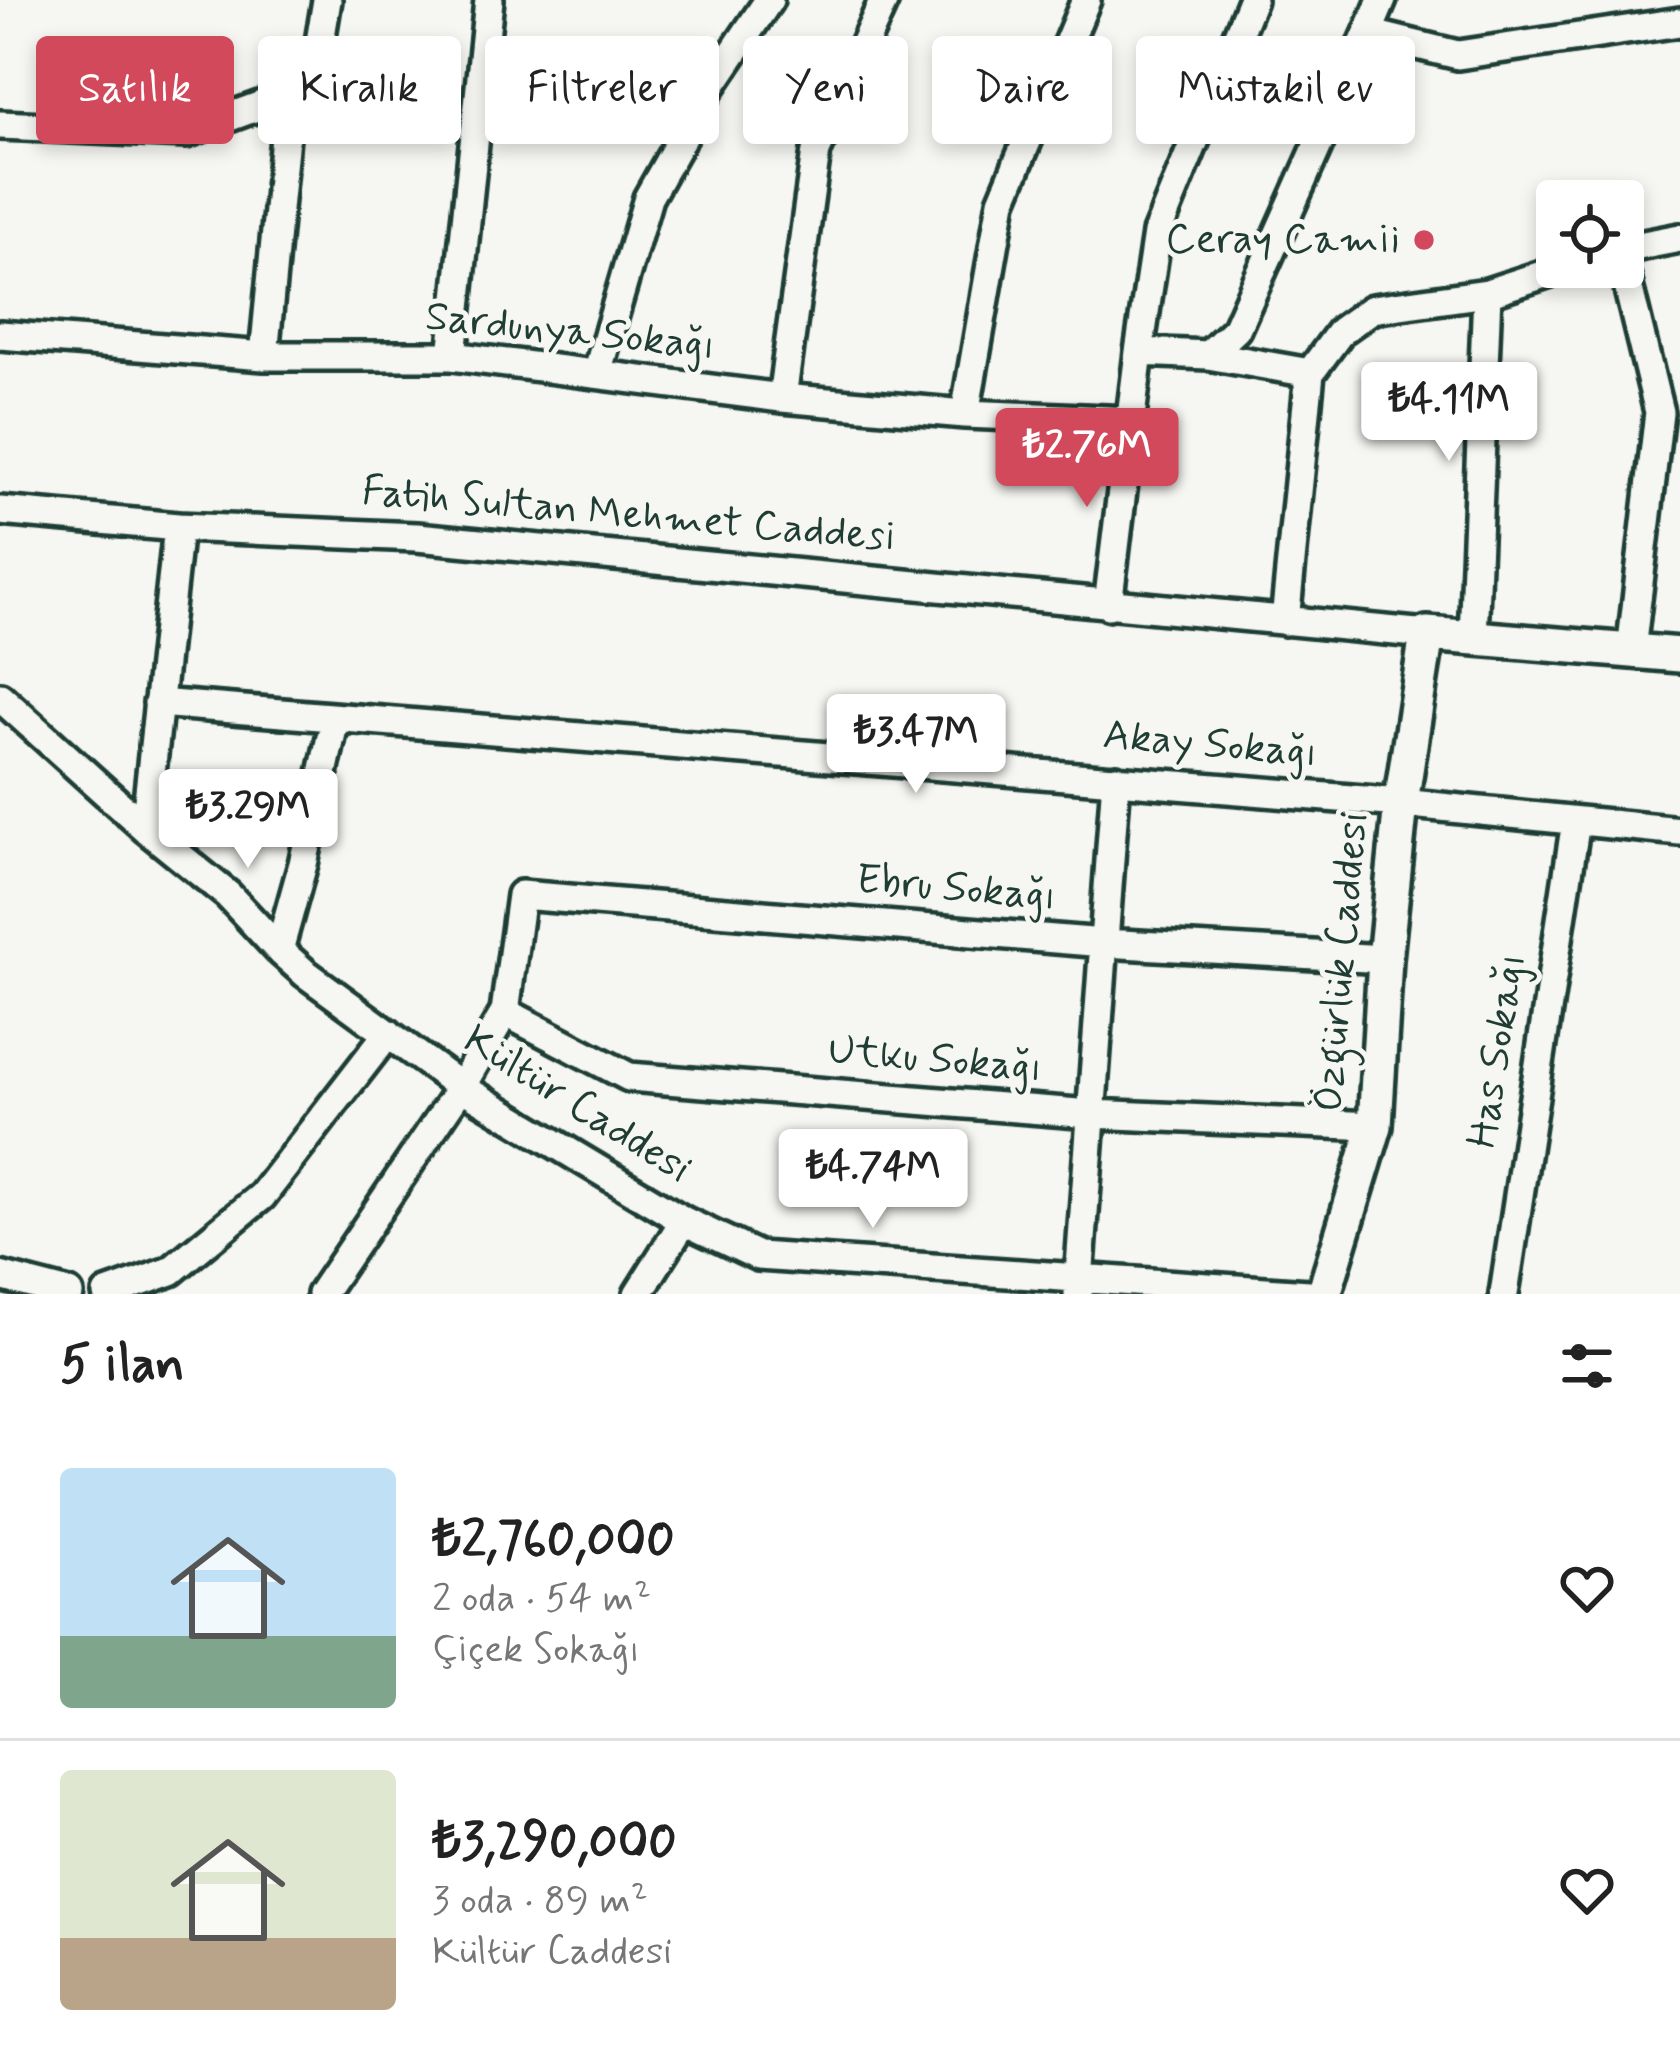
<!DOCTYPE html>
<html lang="tr">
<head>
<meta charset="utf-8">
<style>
	:root { --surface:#fff; --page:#f6f6f6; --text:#222; --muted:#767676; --line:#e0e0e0; --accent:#d1495b }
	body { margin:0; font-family:Mynerve,sans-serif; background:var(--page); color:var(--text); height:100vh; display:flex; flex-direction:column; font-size:45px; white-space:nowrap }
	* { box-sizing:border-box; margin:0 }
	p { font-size:39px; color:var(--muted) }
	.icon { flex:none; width:66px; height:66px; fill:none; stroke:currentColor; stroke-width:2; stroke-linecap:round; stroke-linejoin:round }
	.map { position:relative; height:1294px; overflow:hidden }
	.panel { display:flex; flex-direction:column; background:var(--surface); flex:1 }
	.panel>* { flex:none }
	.hud { position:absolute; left:36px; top:36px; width:1608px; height:108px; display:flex; gap:24px }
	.tools { position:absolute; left:1536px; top:180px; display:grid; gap:24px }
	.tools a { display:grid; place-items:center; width:108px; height:108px; border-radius:12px; background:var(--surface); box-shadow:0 6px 18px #0003; font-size:60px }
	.price { position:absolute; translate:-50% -102px; padding:0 27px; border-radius:12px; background:#fff; color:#222; font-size:39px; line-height:78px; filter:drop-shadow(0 3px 6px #0008) }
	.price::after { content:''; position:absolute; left:50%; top:72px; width:36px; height:27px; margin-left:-18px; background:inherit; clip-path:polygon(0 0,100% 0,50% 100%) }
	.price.current { background:var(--accent); color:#fff }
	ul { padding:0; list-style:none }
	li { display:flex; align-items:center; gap:36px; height:300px; padding:0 60px }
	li+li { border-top:3px solid var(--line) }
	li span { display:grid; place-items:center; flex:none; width:336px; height:240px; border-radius:12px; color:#555 }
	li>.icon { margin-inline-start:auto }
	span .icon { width:144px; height:144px; fill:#fffc; stroke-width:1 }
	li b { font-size:51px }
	h2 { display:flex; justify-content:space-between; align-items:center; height:144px; padding:0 60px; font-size:51px }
	.chip { padding:0 42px; border-radius:12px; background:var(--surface); box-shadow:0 6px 18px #0003; font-size:42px; line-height:108px }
	.chip.current { background:var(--accent); color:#fff }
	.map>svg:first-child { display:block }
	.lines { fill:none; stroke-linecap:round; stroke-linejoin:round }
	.minor-casing { stroke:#1f3d34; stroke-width:36 }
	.tertiary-casing { stroke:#1f3d34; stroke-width:42 }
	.minor { stroke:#f6f6f2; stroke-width:27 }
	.tertiary { stroke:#f6f6f2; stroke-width:33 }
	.poi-dot { fill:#d1495b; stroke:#f6f6f2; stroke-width:4.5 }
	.labels { text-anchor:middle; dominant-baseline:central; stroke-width:10; stroke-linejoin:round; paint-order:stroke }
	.poi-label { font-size:42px; fill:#1f3d34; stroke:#f6f6f2; text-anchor:end }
	.street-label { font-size:42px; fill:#1f3d34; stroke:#f6f6f2 }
</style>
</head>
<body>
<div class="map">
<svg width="1680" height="1294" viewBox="0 0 1680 1294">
	<rect width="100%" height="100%" fill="#f6f6f2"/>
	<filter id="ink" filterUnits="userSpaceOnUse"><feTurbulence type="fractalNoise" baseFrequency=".00833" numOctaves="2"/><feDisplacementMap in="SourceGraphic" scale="24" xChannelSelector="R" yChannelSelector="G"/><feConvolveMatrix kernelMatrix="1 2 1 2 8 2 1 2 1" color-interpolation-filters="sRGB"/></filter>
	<g filter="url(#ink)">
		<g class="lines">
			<g class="minor-casing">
				<path id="minor" d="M1382,0L1368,33L1458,55L1680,22
					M0,125L186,133L289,95L318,54L327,0
					M1623,249L1680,238
					M1623,265L1659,412L1631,651
					M0,335L264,356H452L782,398L965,414L1130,421
					M1139,352L1208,355L1310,373
					M1208,355L1236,329L1368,33
					M264,356L289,95
					M452,356L489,0
					M597,373L648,198L711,86L769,0
					M782,398L816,151L884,0
					M965,414L1002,201L1086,0
					M0,511L178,527L417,537L1427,634
					M1108,605L1139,352L1157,233L1252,0
					M1285,621L1310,373L1341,331L1372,309L1487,293L1566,267
					M1473,638L1487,293
					M0,697L145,828L228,895L279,950L305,973L461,1087L684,1221L758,1256L1309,1294
					M158,703L1401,803L1680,831
					M145,828L178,527
					M279,950L303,864L335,719
					M505,1012L629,1077L1091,1114L1375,1126
					M0,1276L69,1294
					M107,1294L171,1271L262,1196L388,1033
					M321,1294L461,1087L505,1012L521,895L1104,943L1385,959
					M638,1294L684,1221
					M1078,1294L1116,779
					M1504,1294L1576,821"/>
			</g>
			<g class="tertiary-casing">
				<path id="tertiary" d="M1324,1294L1375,1126L1385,959L1401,803L1427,634L1680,655"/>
			</g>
			<use href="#minor" class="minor"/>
			<use href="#tertiary" class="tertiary"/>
		</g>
	</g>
	<circle class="poi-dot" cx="1424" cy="240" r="12"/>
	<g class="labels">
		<g class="poi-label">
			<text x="1400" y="240">Ceray Camii</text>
		</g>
		<g class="street-label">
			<text transform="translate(570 332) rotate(6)">Sardunya Sokağı</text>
			<text transform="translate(629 515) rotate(5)">Fatih Sultan Mehmet Caddesi</text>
			<text transform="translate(1210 745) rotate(5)">Akay Sokağı</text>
			<text transform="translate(956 889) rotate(5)">Ebru Sokağı</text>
			<text transform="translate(1342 962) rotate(-85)">Özgürlük Caddesi</text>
			<text transform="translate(1498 1051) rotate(-81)">Has Sokağı</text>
			<text transform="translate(935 1060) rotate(5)">Utku Sokağı</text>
			<text transform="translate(577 1105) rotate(32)">Kültür Caddesi</text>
		</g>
	</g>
</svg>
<div class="tools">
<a><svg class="icon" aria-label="locate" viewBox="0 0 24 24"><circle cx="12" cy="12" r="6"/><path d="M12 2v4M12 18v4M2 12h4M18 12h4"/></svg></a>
</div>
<b class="price" style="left:1449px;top:464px">₺4.11M</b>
<b class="price current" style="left:1087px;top:510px">₺2.76M</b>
<b class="price" style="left:916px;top:796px">₺3.47M</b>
<b class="price" style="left:248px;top:871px">₺3.29M</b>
<b class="price" style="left:873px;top:1231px">₺4.74M</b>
<div class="hud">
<a class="chip current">Satılık</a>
<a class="chip">Kiralık</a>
<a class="chip">Filtreler</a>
<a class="chip">Yeni</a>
<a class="chip">Daire</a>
<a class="chip">Müstakil ev</a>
</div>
</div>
<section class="panel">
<h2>5 ilan<svg class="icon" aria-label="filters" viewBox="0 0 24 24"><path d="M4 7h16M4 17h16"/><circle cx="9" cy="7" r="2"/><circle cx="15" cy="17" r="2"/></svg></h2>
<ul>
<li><span style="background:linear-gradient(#bfe0f5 70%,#7fa58c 0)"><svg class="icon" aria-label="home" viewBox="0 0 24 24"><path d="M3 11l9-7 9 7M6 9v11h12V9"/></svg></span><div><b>₺2,760,000</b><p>2 oda · 54 m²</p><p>Çiçek Sokağı</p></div><svg class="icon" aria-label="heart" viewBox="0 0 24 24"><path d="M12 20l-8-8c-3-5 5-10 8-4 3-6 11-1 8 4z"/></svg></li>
<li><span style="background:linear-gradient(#dfe7d0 70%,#b9a48a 0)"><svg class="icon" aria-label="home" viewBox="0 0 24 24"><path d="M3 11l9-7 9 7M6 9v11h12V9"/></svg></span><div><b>₺3,290,000</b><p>3 oda · 89 m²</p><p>Kültür Caddesi</p></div><svg class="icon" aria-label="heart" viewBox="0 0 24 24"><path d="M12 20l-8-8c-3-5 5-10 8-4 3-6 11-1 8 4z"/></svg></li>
</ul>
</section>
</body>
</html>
